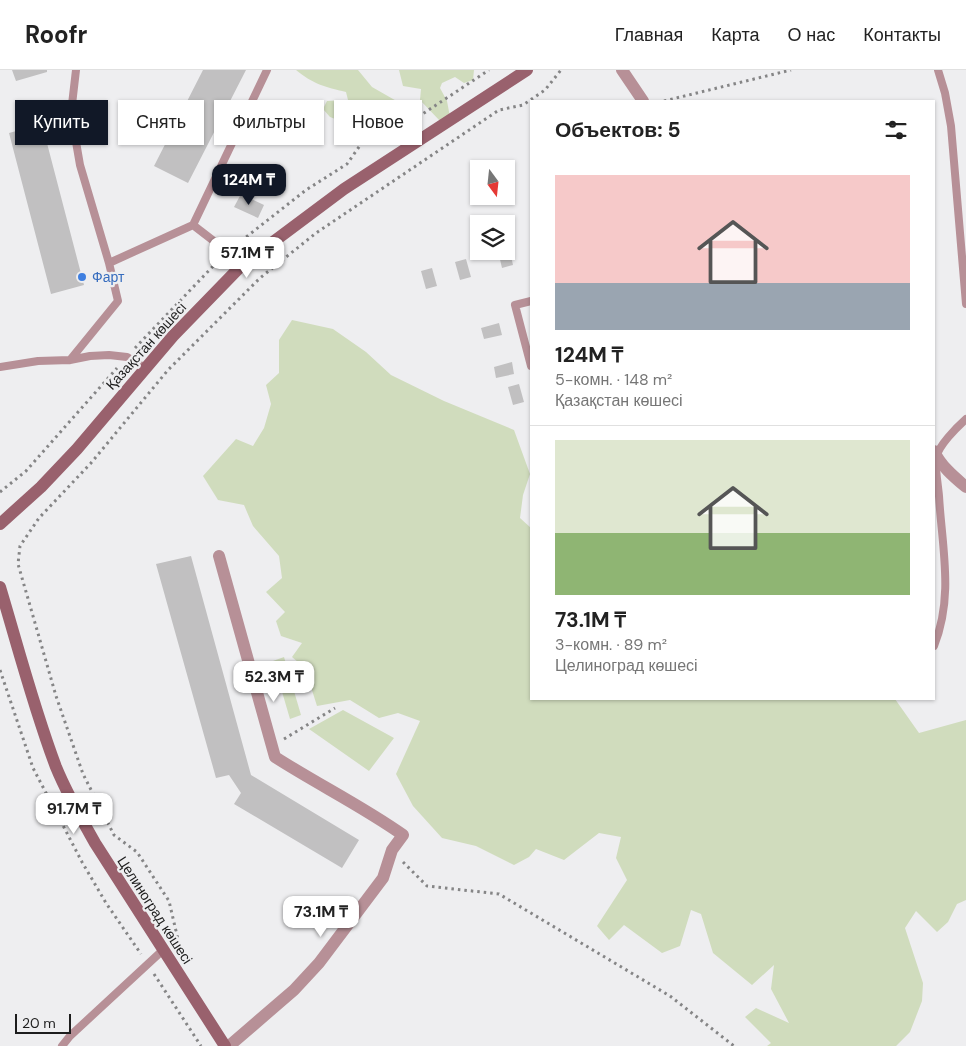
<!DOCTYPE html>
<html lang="ru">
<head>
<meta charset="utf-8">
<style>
	:root { --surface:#fff; --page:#f2f2f2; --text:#222; --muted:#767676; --line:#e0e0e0; --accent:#111827 }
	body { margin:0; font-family:"DM Sans",sans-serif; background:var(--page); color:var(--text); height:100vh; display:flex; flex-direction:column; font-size:19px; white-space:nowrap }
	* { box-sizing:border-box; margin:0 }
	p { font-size:16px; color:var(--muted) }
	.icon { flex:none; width:28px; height:28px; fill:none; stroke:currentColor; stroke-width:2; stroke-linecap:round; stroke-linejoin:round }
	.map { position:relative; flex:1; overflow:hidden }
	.side { position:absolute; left:530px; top:30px; width:405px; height:600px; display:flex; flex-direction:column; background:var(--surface); border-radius:0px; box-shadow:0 1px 4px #0004 }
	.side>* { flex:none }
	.guide { position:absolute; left:15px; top:30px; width:440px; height:45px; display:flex; gap:10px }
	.needle { width:32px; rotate:165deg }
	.buttons { position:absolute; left:470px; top:90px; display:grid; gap:10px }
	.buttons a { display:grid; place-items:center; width:45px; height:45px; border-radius:0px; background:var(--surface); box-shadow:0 1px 4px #0004; font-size:25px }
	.scale { position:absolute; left:15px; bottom:12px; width:56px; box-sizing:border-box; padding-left:5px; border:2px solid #1d1d1d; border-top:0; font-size:14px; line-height:18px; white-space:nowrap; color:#1d1d1d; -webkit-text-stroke:4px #eeeef0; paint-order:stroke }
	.price { position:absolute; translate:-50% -42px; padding:0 11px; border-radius:10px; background:#fff; color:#222; font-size:16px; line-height:32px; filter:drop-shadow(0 1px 2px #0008) }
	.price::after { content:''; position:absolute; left:50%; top:30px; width:15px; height:11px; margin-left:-8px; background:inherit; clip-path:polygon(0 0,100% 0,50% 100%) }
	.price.current { background:var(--accent); color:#fff }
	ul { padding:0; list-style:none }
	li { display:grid; align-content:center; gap:10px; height:265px; padding:0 25px }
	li+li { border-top:1px solid var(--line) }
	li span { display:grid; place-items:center; height:155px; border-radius:0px; color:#555 }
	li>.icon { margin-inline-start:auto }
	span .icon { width:90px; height:90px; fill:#fffc; stroke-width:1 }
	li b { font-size:21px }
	h2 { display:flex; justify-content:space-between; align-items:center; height:60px; padding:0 25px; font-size:21px }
	.tag { padding:0 18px; border-radius:0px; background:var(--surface); box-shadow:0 1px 4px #0004; font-size:18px; line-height:45px }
	.tag.current { background:var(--accent); color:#fff }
	header { display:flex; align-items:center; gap:30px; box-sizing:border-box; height:70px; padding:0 25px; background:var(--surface); border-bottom:1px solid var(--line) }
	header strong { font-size:24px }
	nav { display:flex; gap:28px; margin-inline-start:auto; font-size:18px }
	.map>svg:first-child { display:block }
	.green { fill:#d0dcbd }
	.building { fill:#c1c0c1 }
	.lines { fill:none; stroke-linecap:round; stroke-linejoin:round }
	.path { stroke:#858586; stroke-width:3; stroke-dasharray:2.5 4; stroke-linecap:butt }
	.lane { stroke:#b79097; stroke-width:8 }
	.street { stroke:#b79097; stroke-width:12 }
	.secondary { stroke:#99616d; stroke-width:12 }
	.shop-dot { fill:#3f7fe0; stroke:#eeeef0; stroke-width:2 }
	.labels { text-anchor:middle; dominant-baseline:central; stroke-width:4.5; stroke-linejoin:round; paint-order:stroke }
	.shop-label { font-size:14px; fill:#366cbe; stroke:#eeeef0; text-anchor:start }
	.street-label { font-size:14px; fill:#1d1d1d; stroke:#eeeef0 }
</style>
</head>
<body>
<header>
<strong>Roofr</strong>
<nav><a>Главная</a><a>Карта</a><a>О нас</a><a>Контакты</a></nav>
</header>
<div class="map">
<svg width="966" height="976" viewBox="0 0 966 976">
	<rect width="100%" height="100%" fill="#eeeef0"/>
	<path class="green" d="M296,0H358L372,17L400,33L403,39L402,55L407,65L403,68L395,70L386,66L363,73L348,54L330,47L323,39L327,31L348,30L346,22C325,17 313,14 296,0Z
		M399,0H474L473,10L464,13L455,7L442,13L440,18L447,31L450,47L440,51L420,30L421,19L403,16Z
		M292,250L333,259L366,282L391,305L444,331L514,360L530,404L523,425L520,448L531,458V629H895L919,663L966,650V830L957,834L948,852L937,862L916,841L905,858L923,913L922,931L910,962L896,976H767L771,973L745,947L756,938L789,953L771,919L774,895L752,915L713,883L701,844L691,840L680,876L662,883L624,855L609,870L597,856L627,810L616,788L621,767L599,763L564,790L536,779L529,787L514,795L476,776L442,768L413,736L396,704L420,651L398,643L379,648L350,630L317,636L305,598L292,587L302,573L281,566L276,551L285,542L266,522L282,508L279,486L253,456L244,435L218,430L203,406L236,369L253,376L264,358L271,334L266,315L279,303V270Z
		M284,587L301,645L290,649L273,591Z
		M343,640L394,668L369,701L309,659Z"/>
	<path class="building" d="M12,0H47V2L16,11Z
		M203,0H246L188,113L154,96Z
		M42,54L84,215L51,224L9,63Z
		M241,124L264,135L258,148L234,137Z
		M509,177L513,195L502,198L498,181H506V178Z
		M466,189L471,207L460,210L455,192Z
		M432,198L437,216L426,219L421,201Z
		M499,253L502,265L484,269L481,258Z
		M512,292L514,304L496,308L494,297Z
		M519,314L524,332L513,335L508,317Z
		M191,486L251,705L359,770L342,798L234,734L241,723L229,705L216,708L156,494Z"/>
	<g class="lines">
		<path class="path" d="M664,31L791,0
			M236,175L306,120L347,94L366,67L390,52L418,47L489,0
			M135,278L218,191
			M0,422L26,401L117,298
			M0,600L33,698L82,792L106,833L141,884
			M284,669L335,638
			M403,792L427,816L499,824L670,926L734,976
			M179,874L169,831L137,782L114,765L83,704L56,626L18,494L20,476L39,448L91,393L168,300L260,208L316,163L499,40L523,35L545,20L561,0
			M154,904L201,976"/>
		<path class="lane" d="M938,0L945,23L951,56L966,234
			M193,155L267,0
			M109,193L193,155L228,182L241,196
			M531,231L515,235L531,296
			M70,290L118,231L109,193L80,95L71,43L76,0
			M0,297L38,291L70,290L90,286L109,285L127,287L145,298
			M934,576C954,526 942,478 939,426C938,414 935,399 936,388C938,376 957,357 966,349
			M62,976L70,966L163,880"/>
		<path class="street" d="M622,0L643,31
			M934,381C940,395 954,407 966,417
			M219,486L275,687C317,714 362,736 403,765L392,780L383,808L319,893L294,920L229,976"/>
		<path class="secondary" d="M0,454L41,417L77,379L173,266L241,196L344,119L527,0
			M0,517C18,577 34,639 56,697C67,724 81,748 95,773L225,976"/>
	</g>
	<circle class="shop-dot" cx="82" cy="207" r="5"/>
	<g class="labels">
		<g class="shop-label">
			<text x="92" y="207">Фарт</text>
		</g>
		<g class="street-label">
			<text transform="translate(146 276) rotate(-48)">Қазақстан көшесі</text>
			<text transform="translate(155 840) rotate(57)">Целиноград көшесі</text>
		</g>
	</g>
</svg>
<div class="buttons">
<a><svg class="needle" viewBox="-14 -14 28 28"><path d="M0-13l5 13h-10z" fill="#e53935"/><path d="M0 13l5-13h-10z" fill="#767676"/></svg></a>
<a><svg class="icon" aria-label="layers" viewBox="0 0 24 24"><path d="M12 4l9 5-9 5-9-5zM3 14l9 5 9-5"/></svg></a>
</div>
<div class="scale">20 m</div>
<b class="price current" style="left:249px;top:136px">124M ₸</b>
<b class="price" style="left:247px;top:209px">57.1M ₸</b>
<b class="price" style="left:274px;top:633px">52.3M ₸</b>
<b class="price" style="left:74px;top:765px">91.7M ₸</b>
<b class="price" style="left:321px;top:868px">73.1M ₸</b>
<div class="guide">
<a class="tag current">Купить</a>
<a class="tag">Снять</a>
<a class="tag">Фильтры</a>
<a class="tag">Новое</a>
</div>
<section class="side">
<h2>Объектов: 5<svg class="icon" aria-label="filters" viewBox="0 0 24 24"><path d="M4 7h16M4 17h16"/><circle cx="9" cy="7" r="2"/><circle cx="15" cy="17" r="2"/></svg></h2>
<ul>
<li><span style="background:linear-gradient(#f6c9c9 70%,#9aa5b1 0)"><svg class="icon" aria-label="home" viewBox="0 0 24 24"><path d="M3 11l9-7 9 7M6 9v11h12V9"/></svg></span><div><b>124M ₸</b><p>5-комн. · 148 m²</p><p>Қазақстан көшесі</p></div></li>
<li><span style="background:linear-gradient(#dfe7d0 60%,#8fb573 0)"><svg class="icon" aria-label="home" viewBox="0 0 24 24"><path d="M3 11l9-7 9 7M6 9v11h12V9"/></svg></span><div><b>73.1M ₸</b><p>3-комн. · 89 m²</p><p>Целиноград көшесі</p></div></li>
</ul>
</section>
</div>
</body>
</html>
